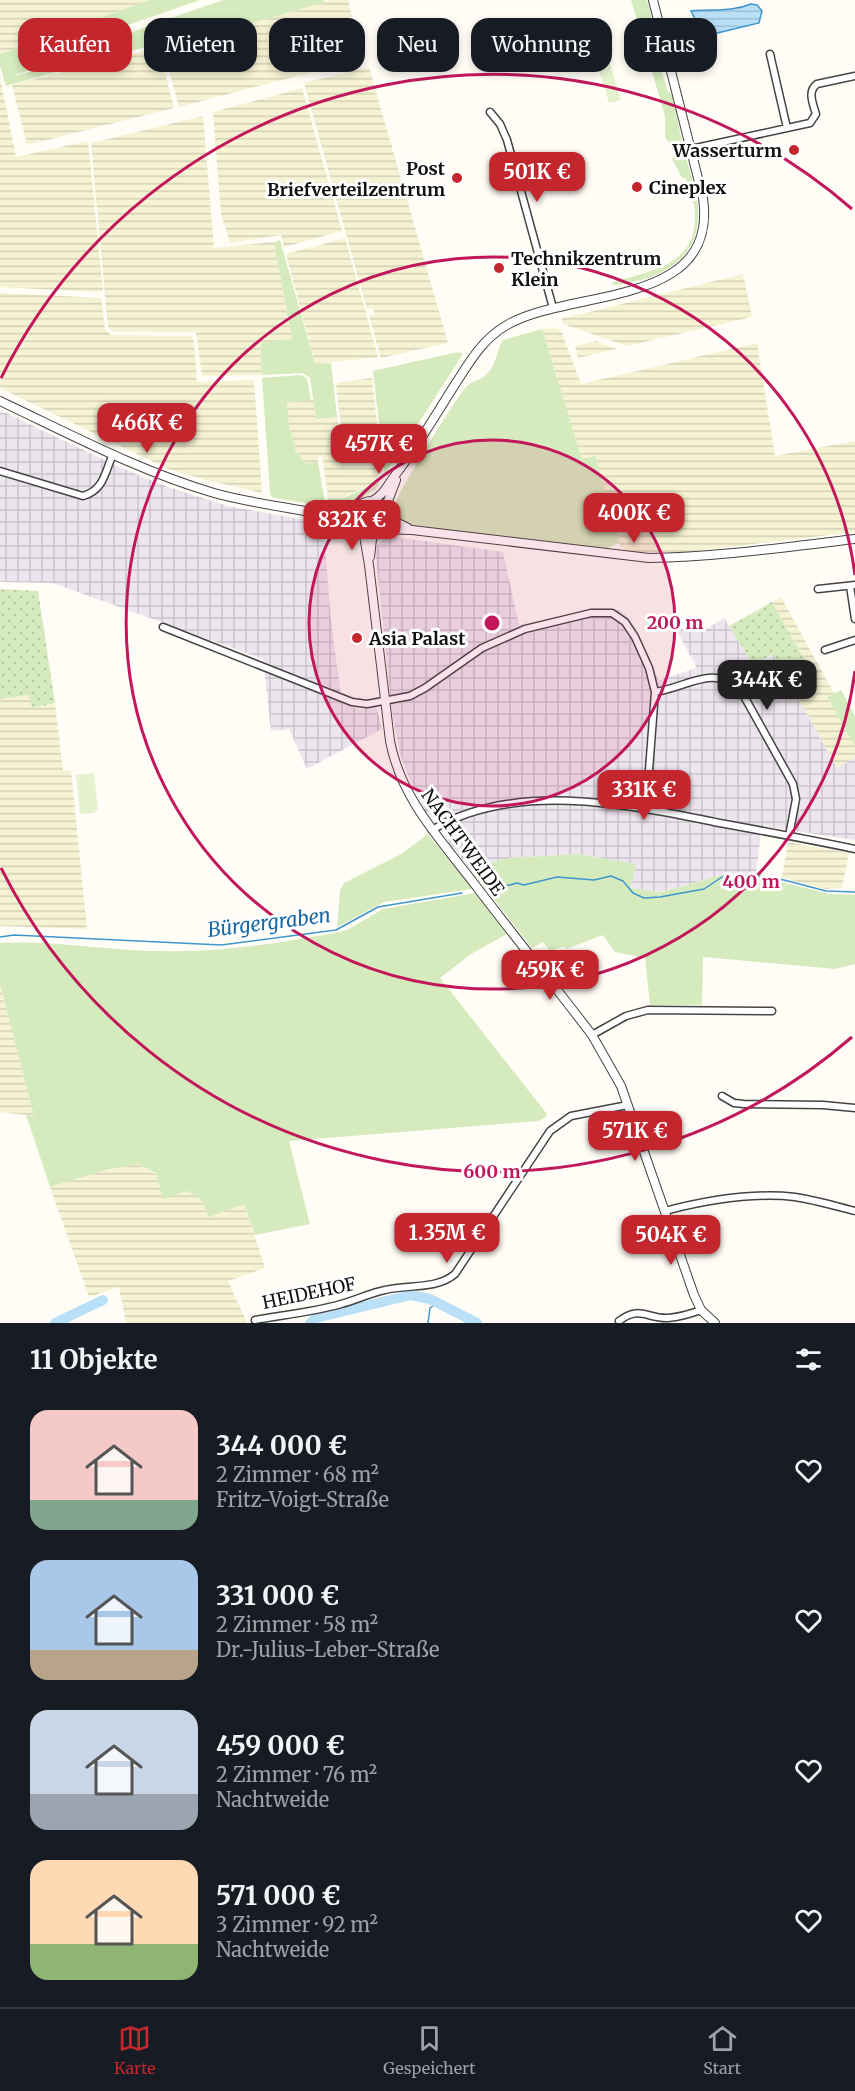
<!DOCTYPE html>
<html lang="de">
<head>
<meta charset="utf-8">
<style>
	:root { --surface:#171b24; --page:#20242c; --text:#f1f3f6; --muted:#9ea1a6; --line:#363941; --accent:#c4262e }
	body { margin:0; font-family:Merriweather,serif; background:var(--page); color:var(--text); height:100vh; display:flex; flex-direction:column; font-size:22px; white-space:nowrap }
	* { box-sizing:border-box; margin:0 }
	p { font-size:20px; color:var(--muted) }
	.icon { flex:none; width:33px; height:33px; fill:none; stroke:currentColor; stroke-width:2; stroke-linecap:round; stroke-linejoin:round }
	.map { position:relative; height:1323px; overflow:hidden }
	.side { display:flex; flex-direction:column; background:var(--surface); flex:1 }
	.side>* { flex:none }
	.top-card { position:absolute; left:18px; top:18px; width:819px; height:54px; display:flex; gap:12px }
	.price { position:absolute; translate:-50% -51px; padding:0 14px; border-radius:12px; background:var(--accent); color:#fff; font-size:20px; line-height:39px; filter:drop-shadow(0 2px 3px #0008) }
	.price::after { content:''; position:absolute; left:50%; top:36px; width:18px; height:14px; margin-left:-9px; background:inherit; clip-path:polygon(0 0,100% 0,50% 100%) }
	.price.current { background:#222; color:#fff }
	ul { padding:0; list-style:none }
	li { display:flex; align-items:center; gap:18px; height:150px; padding:0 30px }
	li span { display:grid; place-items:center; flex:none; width:168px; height:120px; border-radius:18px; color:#555 }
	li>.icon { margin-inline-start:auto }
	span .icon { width:72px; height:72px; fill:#fffc; stroke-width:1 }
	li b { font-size:26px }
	h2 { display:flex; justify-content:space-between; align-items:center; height:72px; padding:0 30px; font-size:26px }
	.tag { padding:0 21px; border-radius:18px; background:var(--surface); box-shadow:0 3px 9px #0003; font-size:21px; line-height:54px }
	.tag.current { background:var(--accent); color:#fff }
	.menu { display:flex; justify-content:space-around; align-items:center; height:84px; border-top:2px solid var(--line); background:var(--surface); font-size:16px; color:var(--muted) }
	.menu a { display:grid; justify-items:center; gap:3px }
	.menu .current { color:var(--accent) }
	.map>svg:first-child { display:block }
	.industrial { fill:url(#industrial-grid) }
	.farmland { fill:url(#farmland-rules) }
	.grass { fill:#d5ebbd }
	.garden { fill:url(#garden-dots) }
	.pitch { fill:#e6f2cf }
	.water { fill:url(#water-rules); stroke:#3f96cf; stroke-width:1.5 }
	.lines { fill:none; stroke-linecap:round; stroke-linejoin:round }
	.stream { stroke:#3f96cf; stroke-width:1.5 }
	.river { stroke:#b9e0f7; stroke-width:10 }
	.minor-casing { stroke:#444; stroke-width:9 }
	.tertiary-casing { stroke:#444; stroke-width:10 }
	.minor { stroke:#fff; stroke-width:6 }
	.tertiary { stroke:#fff; stroke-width:8 }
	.ring { fill:none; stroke:#c2185b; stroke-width:3 }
	.poi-dot { fill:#c4262e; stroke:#fff; stroke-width:2 }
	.labels { text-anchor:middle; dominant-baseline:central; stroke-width:6; stroke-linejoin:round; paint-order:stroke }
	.poi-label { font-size:18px; font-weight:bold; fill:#111; stroke:#fff; text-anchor:start }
	.street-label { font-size:18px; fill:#111; stroke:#fff }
	.water-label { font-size:20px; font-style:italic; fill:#1768a6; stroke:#fff }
	.centre { fill:#c2185b; stroke:#fff; stroke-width:3 }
	.ring-label { font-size:18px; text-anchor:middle; font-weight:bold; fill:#c2185b; stroke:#fff; stroke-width:6; stroke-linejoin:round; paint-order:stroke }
</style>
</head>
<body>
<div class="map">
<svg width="855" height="1323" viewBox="0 0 855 1323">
	<defs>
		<pattern id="industrial-grid" width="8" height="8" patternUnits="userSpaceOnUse" patternTransform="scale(1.5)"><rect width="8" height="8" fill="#eee6ef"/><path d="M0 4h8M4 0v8" fill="none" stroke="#cbc4cc"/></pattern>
		<pattern id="farmland-rules" width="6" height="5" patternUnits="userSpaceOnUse" patternTransform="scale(1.5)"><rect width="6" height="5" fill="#f6f3d4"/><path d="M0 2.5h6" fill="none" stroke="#d2cfb5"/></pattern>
		<pattern id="garden-dots" width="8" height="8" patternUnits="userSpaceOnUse" patternTransform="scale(1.5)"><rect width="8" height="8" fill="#d5ebbd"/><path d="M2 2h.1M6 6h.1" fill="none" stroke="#b6c8a1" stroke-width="1.8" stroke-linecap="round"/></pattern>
		<pattern id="water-rules" width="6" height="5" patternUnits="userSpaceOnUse" patternTransform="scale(1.5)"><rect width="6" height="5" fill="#b9e0f7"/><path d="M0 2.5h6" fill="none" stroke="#9ebfd3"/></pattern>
	</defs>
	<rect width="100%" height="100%" fill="#fffdf5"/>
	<path class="industrial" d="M0,410L117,466L168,487L228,506L323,523L331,621L342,703L360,710L376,706L382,729L307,769L289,729L271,731L263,659L53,583L0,582Z
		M387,536L503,552L519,625L600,608L619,610L626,615L634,626L659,680L697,668L678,633L680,630L699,617L706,629L724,618L753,665L773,654L837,768L855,758V840L762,826L756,873L725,874L661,892L631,888L636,864L579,854L510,858L469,868L448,842L446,836L449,829L442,818H434L425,811L411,783L400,754L392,712L375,548Z"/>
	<path class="farmland" d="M0,0H149L0,54Z
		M332,0H348L362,59L179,107L163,49Z
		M155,48L159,50L174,108L27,145L12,85Z
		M369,67L448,343L381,358L369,316L375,314L373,308L367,309L304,83Z
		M0,77L16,157L88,141L103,290L100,292L0,287Z
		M302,88L342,231L284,247L281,235L230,243L221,214L213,112Z
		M203,116L214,248L274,242L292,340L260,343L262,375L202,376L196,332H113L108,327L91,143Z
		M345,238L378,357L315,364L286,254Z
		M743,274L752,317L627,346L563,324L561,319Z
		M0,293L101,298L105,329L111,335L192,336L194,341L197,382L254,380L262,493L206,480L168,469L0,388Z
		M555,328L561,330L581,384L757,343L775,456L855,441V532L679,553L625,552L624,547L621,548L595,456L582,459L542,329Z
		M596,341L617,349L578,358L575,346Z
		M372,378L382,468L375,483L343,497H328L322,456L318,457V462L307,464L296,452L289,425L287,403L313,399L316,419L337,417L342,450L329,454L344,452L336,384L341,382Z
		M781,597L834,693L827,697L855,746V758L837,768L788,680L809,666L772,602Z
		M29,695L33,708L55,703L63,771L71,770L87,929L0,926V699Z
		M788,842L849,853L842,887L826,889L782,878Z
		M0,984L34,1116L0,1112Z
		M137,1164L201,1199L244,1204L265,1268L228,1281L247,1323H126L119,1287L89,1297L50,1187L105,1170Z"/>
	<path class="grass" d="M149,0H200L125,26L128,32L70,56L10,77L37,70L153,24L223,0H324L325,2L159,50L157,44L6,86L0,66V54Z
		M631,0H647L661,46L662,73L668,92L672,94L682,141L680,145H671L665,138V116Z
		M678,154H685C690,172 696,190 698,208C702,260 658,281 613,285V282C651,271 697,265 695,214C695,202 689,189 686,178H682L672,159Z
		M280,240L315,364L331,363L337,417L316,419L310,378L303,373L262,375L260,343L292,339L274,242Z
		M542,329L582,459L595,456L620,543L609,547V552L544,545L413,525L399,521C398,515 395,508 396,502C398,492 460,391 468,385C475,380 482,380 488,373C497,363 496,351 503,340Z
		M458,352L463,354L385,475L373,371Z
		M300,375L307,378L311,400L287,403L289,425L296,452L307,464L318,462L325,503L322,506L275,498L271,496L270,492L262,378Z
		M380,481L375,490L346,506L344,510L331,509L328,498H344Z
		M841,690L855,716V746L827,697Z
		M428,834L472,889L384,902L337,927L340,890L344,883L401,854Z
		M578,854L636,864L631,888L662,892L725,874L756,873L782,878L781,882L830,894L855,895V964L835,969L703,957L702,1005H650L645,958L615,952L603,935L566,949L564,946L550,951L543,942L532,948L469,868L510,858Z
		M475,893L507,934L471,954L440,978L547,1114L546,1117L538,1121L289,1141L310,1224L255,1235L244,1204L209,1217L201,1199L187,1191L163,1199L156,1173L137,1164L105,1170L50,1187L26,1115L34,1116L0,984V943C54,940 107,951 161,951C221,953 279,943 339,932L349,929L383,909Z"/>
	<path class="garden" d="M359 518a12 12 0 1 1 24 0a12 12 0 1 1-24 0Z
		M0,589L38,591L55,703L32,708L29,695L0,699Z
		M772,602L809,667L788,680L773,654L753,665L729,626Z"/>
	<path class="pitch" d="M610,64L621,100L609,103L598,67Z
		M94,773L98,809L94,813L80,814L76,775Z"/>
	<path class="water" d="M751,4L757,5L762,11L759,23L713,34L712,28H707L703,21H696L691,11C712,9 732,12 751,4Z"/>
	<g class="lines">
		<path class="stream" d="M495,886L510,885L517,883L524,885L557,877L594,880L611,876L623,881L633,893L644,898L660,897L704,889L722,877L750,875L784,880L826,891L855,892
			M0,937L14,935L221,945L336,930L378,907L462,893
			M428,1323L430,1308L437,1303"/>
		<path class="river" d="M55,1323L103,1300
			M310,1323L316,1318L411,1295L430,1299L477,1323"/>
		<g class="minor-casing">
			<path id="minor" d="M770,54L787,128
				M490,112L500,124L507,140L553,308
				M691,149L810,123L816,114C813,104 807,91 817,84L855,76
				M0,471L83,496C104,490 105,472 113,454
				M850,586L855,619
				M818,589L855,585
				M163,627L352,702L367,704L410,696L425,688L482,648L525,629L591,613H612L625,622L635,637L649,668L655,692L646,809
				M825,650L855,640
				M655,692C685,688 714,664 740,689L793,784L796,799L789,836
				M432,830C517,779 634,806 725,824C769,832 812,840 855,849
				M592,1035L626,1016L648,1010L772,1011
				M722,1096L734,1103L744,1104L823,1105L855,1108
				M665,1211C707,1200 752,1192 795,1197C815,1200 835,1206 855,1211
				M255,1320C283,1315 314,1312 341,1304C356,1300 370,1293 385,1290C408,1284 436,1290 455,1274L550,1131L571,1116L628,1105
				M619,1321C640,1305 647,1319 668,1318C680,1317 690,1314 701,1310"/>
		</g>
		<g class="tertiary-casing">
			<path id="tertiary" d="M0,401C70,434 139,471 214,493C260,506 310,509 356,522
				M372,501C383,496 388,484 396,474C417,447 435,416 454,386C469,363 482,339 507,325C571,288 719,309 703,198L653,0
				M355 517a16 16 0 1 1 32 0a16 16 0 1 1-32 0Z
				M385,509L396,480
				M331,514L357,510
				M387,515L392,520L408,528
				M381,529L412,530L649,558C718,557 786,547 855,539
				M363,530L369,565L390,741C401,799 441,840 476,886C514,936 554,985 592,1035L621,1086L694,1295L701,1310L715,1323
				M370,557L372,539L376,532"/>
		</g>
		<use href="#minor" class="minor"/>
		<use href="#tertiary" class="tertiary"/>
	</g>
	<circle cx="492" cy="623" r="183" fill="#c2185b" fill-opacity=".12"/>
	<g class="ring">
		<circle cx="492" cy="623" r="183"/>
		<path d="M855 671A366 366 0 1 1 855 575"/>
		<path d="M852 1037A549 549 0 0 1 1 868M1 378A549 549 0 0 1 852 209"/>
	</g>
	<g class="poi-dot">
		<circle cx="794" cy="150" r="6"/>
		<circle cx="457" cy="178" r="6"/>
		<circle cx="637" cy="187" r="6"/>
		<circle cx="499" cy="268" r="6"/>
		<circle cx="357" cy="638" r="6"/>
	</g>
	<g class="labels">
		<g class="poi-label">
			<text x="782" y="150" text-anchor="end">Wasserturm</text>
			<text x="445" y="168" text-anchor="end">Post<tspan x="445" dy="21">Briefverteilzentrum</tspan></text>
			<text x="649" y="187">Cineplex</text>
			<text x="511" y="258">Technikzentrum<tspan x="511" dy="21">Klein</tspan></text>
			<text x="369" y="638">Asia Palast</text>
		</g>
		<g class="street-label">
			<text transform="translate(463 842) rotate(54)">NACHTWEIDE</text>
			<text transform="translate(309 1293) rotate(-12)">HEIDEHOF</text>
		</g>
		<g class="water-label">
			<text transform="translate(269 922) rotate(-7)">Bürgergraben</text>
		</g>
	</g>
	<circle cx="492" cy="623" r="9" class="centre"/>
	<g class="ring-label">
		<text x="675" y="629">200 m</text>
		<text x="751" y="888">400 m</text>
		<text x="492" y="1178">600 m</text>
	</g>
</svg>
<b class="price" style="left:537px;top:203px">501K €</b>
<b class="price" style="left:147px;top:454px">466K €</b>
<b class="price" style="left:379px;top:475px">457K €</b>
<b class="price" style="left:634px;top:544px">400K €</b>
<b class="price" style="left:352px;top:551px">832K €</b>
<b class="price current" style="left:767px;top:711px">344K €</b>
<b class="price" style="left:644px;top:821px">331K €</b>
<b class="price" style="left:550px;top:1001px">459K €</b>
<b class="price" style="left:635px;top:1162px">571K €</b>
<b class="price" style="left:447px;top:1264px">1.35M €</b>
<b class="price" style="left:671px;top:1266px">504K €</b>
<div class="top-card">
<a class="tag current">Kaufen</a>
<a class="tag">Mieten</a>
<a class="tag">Filter</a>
<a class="tag">Neu</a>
<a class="tag">Wohnung</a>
<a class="tag">Haus</a>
</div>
</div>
<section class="side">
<h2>11 Objekte<svg class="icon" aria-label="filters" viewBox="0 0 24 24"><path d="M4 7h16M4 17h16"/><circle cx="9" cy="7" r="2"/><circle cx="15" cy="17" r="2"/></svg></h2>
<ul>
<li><span style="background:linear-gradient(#f6c9c9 75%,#7fa58c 0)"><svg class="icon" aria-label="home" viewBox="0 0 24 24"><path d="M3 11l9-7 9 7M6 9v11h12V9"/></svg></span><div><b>344 000 €</b><p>2 Zimmer · 68 m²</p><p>Fritz-Voigt-Straße</p></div><svg class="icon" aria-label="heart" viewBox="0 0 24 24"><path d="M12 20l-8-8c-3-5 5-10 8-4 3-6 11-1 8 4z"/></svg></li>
<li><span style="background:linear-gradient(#a9c7e8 75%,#b9a48a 0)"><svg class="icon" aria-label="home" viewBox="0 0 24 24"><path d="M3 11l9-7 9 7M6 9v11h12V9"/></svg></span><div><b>331 000 €</b><p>2 Zimmer · 58 m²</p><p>Dr.-Julius-Leber-Straße</p></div><svg class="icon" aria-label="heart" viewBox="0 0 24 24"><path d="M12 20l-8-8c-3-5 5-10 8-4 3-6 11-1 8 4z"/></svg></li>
<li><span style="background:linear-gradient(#c9d6e8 70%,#9aa5b1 0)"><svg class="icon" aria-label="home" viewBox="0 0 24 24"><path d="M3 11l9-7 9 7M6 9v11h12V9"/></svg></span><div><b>459 000 €</b><p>2 Zimmer · 76 m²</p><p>Nachtweide</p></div><svg class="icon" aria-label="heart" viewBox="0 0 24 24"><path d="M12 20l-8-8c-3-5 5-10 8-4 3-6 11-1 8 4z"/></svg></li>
<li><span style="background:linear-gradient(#ffd9b3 70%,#8fb573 0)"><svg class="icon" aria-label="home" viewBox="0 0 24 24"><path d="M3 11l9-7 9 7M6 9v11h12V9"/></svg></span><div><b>571 000 €</b><p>3 Zimmer · 92 m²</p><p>Nachtweide</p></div><svg class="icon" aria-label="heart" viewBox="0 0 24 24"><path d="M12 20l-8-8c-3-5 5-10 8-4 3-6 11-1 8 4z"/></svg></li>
</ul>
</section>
<nav class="menu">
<a class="current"><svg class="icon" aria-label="map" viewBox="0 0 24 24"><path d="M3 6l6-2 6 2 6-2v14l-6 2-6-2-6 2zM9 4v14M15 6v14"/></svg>Karte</a>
<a><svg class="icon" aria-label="saved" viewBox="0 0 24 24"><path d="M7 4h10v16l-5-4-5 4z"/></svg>Gespeichert</a>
<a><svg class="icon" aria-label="home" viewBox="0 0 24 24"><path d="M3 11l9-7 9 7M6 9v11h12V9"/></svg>Start</a>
</nav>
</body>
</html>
